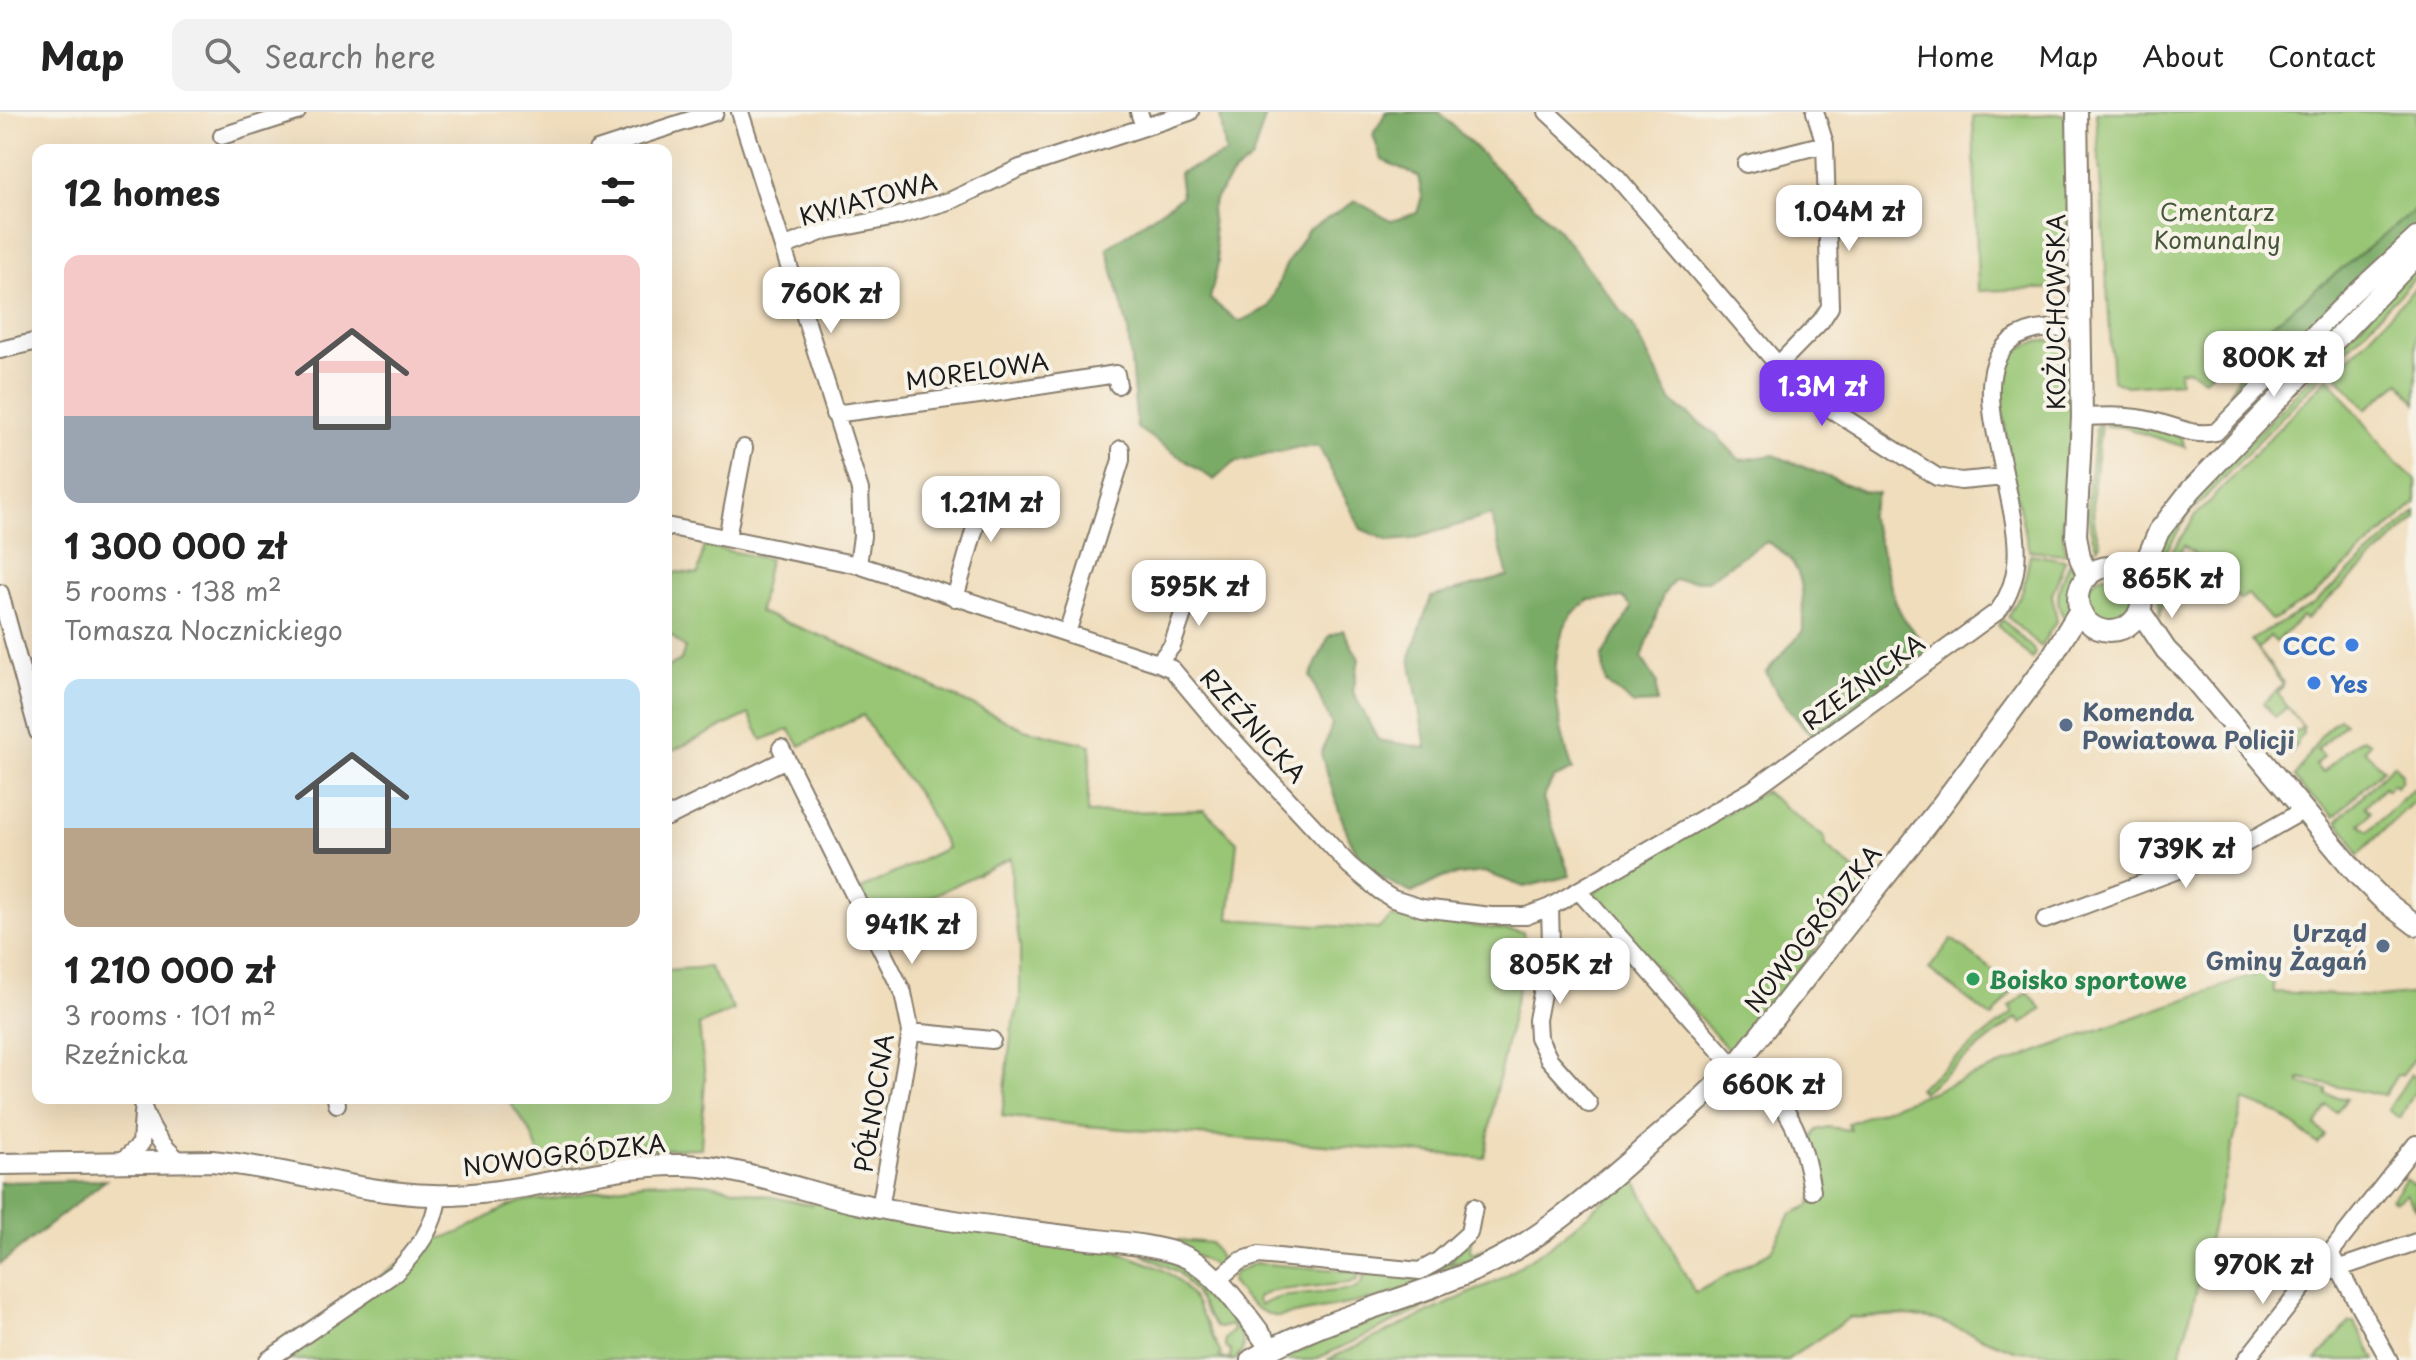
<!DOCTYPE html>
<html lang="en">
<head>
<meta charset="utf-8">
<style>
	:root { --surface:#fff; --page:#f2f2f2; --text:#222; --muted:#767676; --line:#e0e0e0; --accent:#7c3aed }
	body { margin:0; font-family:"Playpen Sans",sans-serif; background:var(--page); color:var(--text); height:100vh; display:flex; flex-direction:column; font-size:30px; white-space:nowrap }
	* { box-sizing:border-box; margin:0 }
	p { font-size:26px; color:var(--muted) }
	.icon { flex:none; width:44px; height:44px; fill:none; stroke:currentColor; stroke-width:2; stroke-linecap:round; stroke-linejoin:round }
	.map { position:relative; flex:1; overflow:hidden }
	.drawer { position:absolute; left:32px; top:32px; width:640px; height:960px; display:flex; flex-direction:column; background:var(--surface); border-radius:16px; box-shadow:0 8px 32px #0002 }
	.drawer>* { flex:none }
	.price { position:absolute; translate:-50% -68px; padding:0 18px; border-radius:16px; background:#fff; color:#222; font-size:26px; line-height:52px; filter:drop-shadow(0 2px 4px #0008) }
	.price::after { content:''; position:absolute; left:50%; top:48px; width:24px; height:18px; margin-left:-12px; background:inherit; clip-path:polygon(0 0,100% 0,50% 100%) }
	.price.active { background:var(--accent); color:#fff }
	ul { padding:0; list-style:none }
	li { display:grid; align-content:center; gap:16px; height:424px; padding:0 32px }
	li span { display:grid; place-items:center; height:248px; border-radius:16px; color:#555 }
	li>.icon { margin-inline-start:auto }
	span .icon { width:144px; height:144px; fill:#fffc; stroke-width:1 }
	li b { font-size:34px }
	h2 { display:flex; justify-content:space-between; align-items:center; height:96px; padding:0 32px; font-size:34px }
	header { display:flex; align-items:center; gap:48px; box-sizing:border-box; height:112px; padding:0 40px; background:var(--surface); border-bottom:2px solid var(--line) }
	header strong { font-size:38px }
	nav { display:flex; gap:44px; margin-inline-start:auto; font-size:28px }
	.search { width:560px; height:72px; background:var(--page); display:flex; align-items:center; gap:20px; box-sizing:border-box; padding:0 28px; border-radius:16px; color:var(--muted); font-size:30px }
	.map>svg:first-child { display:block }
	.green { fill:#98c674; stroke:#5a7148; stroke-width:2 }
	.forest { fill:#7aab66; stroke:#4b6441; stroke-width:2 }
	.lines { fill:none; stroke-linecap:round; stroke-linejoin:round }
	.minor-casing { stroke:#867c6c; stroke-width:20 }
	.major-casing { stroke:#867c6c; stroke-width:24 }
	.minor { stroke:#fff; stroke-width:16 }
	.major { stroke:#fff; stroke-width:20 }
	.shop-dot { fill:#3f7fe0; stroke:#f7f3e8; stroke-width:3 }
	.service-dot { fill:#5c6f8a; stroke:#f7f3e8; stroke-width:3 }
	.leisure-dot { fill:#2e9e5b; stroke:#f7f3e8; stroke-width:3 }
	.labels { text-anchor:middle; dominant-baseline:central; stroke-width:8; stroke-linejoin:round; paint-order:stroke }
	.street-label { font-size:24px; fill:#1c1c1c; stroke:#f7f3e8 }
	.park-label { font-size:24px; fill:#47583b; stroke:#f7f3e8 }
	.shop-label { font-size:24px; font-weight:bold; fill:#366cbe; stroke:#f7f3e8; text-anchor:end }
	.service-label { font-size:24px; font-weight:bold; fill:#4e5e75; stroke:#f7f3e8; text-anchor:start }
	.leisure-label { font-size:24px; font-weight:bold; fill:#27864d; stroke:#f7f3e8; text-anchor:start }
</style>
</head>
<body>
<header>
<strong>Map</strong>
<div class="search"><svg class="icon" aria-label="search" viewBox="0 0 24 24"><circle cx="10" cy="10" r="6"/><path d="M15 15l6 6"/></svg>Search here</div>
<nav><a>Home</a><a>Map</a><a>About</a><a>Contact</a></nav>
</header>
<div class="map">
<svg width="2416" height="1248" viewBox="0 0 2416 1248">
	<rect width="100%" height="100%" fill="#f7f3e8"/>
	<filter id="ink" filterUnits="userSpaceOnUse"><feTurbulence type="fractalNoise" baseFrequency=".0125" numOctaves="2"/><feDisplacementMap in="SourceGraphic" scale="16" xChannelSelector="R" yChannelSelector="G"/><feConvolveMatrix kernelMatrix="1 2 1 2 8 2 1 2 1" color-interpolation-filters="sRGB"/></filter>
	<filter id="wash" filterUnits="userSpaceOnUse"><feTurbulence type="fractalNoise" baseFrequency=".006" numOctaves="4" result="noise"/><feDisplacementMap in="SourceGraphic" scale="32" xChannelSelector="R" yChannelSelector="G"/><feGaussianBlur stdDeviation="1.8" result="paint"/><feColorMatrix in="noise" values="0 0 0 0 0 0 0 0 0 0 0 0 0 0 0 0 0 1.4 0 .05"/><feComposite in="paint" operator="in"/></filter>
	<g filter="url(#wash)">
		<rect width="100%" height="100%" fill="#f0ddbc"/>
		<path class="green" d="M2096,0H2416V97L2204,267L2189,258L2179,259L2180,270L2126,274L2113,268Z
			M2065,2L2069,113L2065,176L1978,179L1973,5Z
			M2416,154V165L2188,403L2158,453L2150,449L2179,404Z
			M2416,175V292L2400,270L2366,297L2338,265L2337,259Z
			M2056,228L2064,231L2069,241L2072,309L2068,387L2062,410L2065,441L2062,442L2029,438C2020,402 1991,277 2007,249C2018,232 2036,229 2056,228Z
			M2328,265L2396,350L2416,368V391L2313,484L2276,507L2271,508L2248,482L2240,488L2211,455L2184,433L2173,452L2160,505L2158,475L2164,457L2162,455L2195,404Z
			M2106,310L2130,311L2180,324L2185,335L2132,318L2128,315L2105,314Z
			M2099,311H2101C2098,349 2085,394 2100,431L2097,436C2079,399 2093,354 2096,315Z
			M2416,400V407L2306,508L2302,505L2276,530L2270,524L2258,537L2282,569C2285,575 2281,577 2278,582L2303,615V621L2292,640L2289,638L2282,643L2273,642L2270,638L2303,615L2288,595L2275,605L2263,591L2283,573L2251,528L2315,491Z
			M704,434L769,447L759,500L837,530L1024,617L1091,633L1087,701L1204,698L1237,730L1229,807L1378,817L1392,805L1523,820L1526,840L1495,983L1485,1046L1086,1014L1002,1004L1012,916L1020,889V835L1012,785L1011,746L887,806C871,804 868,790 861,777L947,736L922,687L884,638L863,603L800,634L789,617L762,628L749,602L666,642V556L681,548L685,536L666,519V466L677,460L698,462Z
			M2030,442L2065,448L2052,483L2057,508L2040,535L2008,505L2023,478Z
			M2079,450C2080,468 2075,483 2074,502L2064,505C2052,488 2061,468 2069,451Z
			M2085 488a25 25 0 1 1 50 0a25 25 0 1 1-50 0Z
			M2003,508L2033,537L2035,542L2032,547L1998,513Z
			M2339,606L2345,611L2317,638L2323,645L2315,653L2323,661L2354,631L2362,627L2370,631L2364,638L2383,657L2334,705C2321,689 2305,685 2295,665L2323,621Z
			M2394,652L2402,662L2401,670L2396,675L2393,672L2387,678L2384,675L2365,694L2371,700L2360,712L2368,719L2413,677H2416V690L2414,689L2358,743L2350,725L2337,709Z
			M1764,679L1825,726L1826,734L1867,769L1762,905L1731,941L1591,783L1615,766Z
			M1952,827L2015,876L1992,906L1929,857Z
			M709,855L734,898L699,913L705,966L701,1036L624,1038L545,1058L531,1021L507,986H666V858Z
			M2272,857L2274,880L2380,885L2416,881V943L2402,963H2397L2384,984L2300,967V971L2327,978V983L2347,987L2336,1000L2327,994L2316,1013L2325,1023L2318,1032L2279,1002L2244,988L2179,1248L2017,1239L1936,1208L1901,1203L1849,1206L1787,1248H1327L1498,1168L1553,1132L1633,1064L1695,1181L1770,1140L1791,1102L1809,1094C1812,1088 1816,1082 1816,1076C1816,1056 1803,1035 1817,1018L1828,1015L1850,1018L1848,1011L2063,930Z
			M2028,880L2042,897L2022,912L2017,906L1922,980L1918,976L2013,901L2009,895Z
			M2411,962L2416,966V978L2400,1006L2388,998Z
			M2406,1067L2416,1074V1097L2406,1082L2396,1089L2391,1087Z
			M655,1070L705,1071L811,1093L813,1090L1113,1138C1133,1147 1159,1152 1176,1167C1197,1185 1208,1217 1221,1242L1219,1244L1224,1247L1230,1246L1231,1239L1225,1235V1227L1233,1219L1232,1213L1220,1216L1215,1215L1193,1178L1178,1160L1141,1142C1155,1145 1172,1147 1184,1154C1205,1166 1248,1215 1242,1239L1235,1248H259L409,1145L424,1127C461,1130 488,1099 521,1090C532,1087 546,1088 558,1086C591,1081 621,1072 655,1070Z
			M1471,1125L1470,1139L1472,1142L1509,1127L1469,1149H1449Z
			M1178,1128L1211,1131L1224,1153L1215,1154L1177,1134Z
			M1255,1151L1360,1160L1357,1168L1349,1171L1272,1179L1258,1185L1257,1189L1260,1193L1280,1185L1354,1177L1361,1172L1365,1160L1441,1151L1467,1152L1380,1186L1278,1205C1258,1201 1241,1187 1231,1169L1234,1161Z
			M1441,1188L1314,1248H1279L1348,1218Z
			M2350,1210H2354L2376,1248H2316Z"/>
		<path class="forest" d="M1232,0H1267L1252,47L1233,62L1216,86L1211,99L1218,151L1210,187L1239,210L1269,195L1286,153L1308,118L1356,89L1391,109L1417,101L1422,84L1418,64L1382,48L1373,23L1386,0H1439L1558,117L1633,214L1672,290L1717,324L1740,348L1774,343L1863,379L1878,381L1869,404C1897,463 1879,500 1940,543L1820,630C1796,609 1780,589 1766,560L1803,519C1802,478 1808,452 1767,430L1742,444L1707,469L1674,468L1663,483L1642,546L1657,570V591L1633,592L1606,571L1602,545L1632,496L1624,486L1588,488C1583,493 1574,499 1570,505C1544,548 1558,615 1573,658L1553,667L1543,687L1570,764L1524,775L1484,760L1444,765L1412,781C1394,773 1373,763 1361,747C1345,726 1330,669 1321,642L1332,613L1310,564L1329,524L1343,518L1359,547L1353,580L1378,628L1426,636L1410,545L1431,485L1508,464L1491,403L1412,427L1389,429L1361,417L1319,335H1299L1233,351L1214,368L1137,316L1128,217L1107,136L1182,84L1179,61L1226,42L1220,3Z
			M2416,97V126L2230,313L2223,298L2253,228Z
			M106,1068L0,1152V1070Z"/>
	</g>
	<g filter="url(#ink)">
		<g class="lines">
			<g class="minor-casing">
				<path id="minor" d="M740,0L860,378L862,424L858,453
					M1139,0L1144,15
					M1547,0L1617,65L1778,253L1826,294L1937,365L1961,369L2005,365C1996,317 1966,233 2036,218C2051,215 2066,217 2081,217
					M222,24L297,0
					M597,38L715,0
					M1746,52L1825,32
					M783,135L824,119L896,105L952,88L1020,56L1190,0
					M0,238L38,229
					M1778,253L1821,209L1830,195L1825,32L1815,0
					M834,302L994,281L1116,262L1118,273
					M2082,305C2106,304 2130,303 2153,309C2175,314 2193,325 2216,320L2352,183L2416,124
					M666,414L858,453L1158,551L1172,557L1219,613L1349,753L1380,779L1393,787L1422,796L1491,804H1526L1550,795L1752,678L1998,499C2029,458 2014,411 2005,365
					M727,426L744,336
					M0,481L38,620
					M955,486L978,405L970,403
					M1067,521L1121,348V337
					M1158,551L1172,534L1198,457
					M781,636L903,881L911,920L880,1096
					M668,705L786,647
					M1579,779L1734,955
					M1550,795L1551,833L1537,908L1538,925L1549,947L1589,992
					M2045,808L2239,735L2304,698
					M911,920L992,928
					M1742,946C1787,997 1801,1010 1812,1079
					M140,986C147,1011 159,1033 180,1049
					M336,986L337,992
					M122,1049L141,1032L143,1001
					M2330,1141L2389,1248
					M2328,1160L2416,1130
					M1216,1169L1240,1149L1259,1143L1420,1159L1438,1149L1469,1121L1474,1095
					M268,1248L395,1161C417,1139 435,1115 438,1084
					M2246,1248L2416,1032"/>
			</g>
			<g class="major-casing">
				<path id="major" d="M2077,0L2082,305L2076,423L2080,446L2088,465
					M2078 487a32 32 0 1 1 64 0a32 32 0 1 1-64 0Z
					M2137,470L2159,419L2191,378L2416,144
					M2140,499L2166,538L2188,560L2358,763L2383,788L2416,813
					M0,1052L212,1049C286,1056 358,1081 433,1083C518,1086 600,1051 685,1053C740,1055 802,1079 856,1091C933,1108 1011,1117 1089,1127C1116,1130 1167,1134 1190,1147C1221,1164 1249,1208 1271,1236
					M1251,1248C1323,1205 1406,1190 1482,1155C1541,1128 1590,1083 1639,1041C1675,1010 1711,981 1742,946L1941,694L2051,546L2080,498"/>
			</g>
			<use href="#minor" class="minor"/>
			<use href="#major" class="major"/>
		</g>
	</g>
	<g class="shop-dot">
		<circle cx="2352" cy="533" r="8"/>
		<circle cx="2314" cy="571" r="8"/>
	</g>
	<g class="service-dot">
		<circle cx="2066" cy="613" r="8"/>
		<circle cx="2383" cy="834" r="8"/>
	</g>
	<circle class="leisure-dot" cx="1973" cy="867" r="8"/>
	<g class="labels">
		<g class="street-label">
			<text transform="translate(868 86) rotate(-15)">KWIATOWA</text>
			<text transform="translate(2055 200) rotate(-90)">KOŻUCHOWSKA</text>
			<text transform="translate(977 258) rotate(-8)">MORELOWA</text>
			<text transform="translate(1863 569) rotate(-36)">RZEŹNICKA</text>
			<text transform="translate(1254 613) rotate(48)">RZEŹNICKA</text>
			<text transform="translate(1812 816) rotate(-52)">NOWOGRÓDZKA</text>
			<text transform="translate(873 991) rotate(-81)">PÓŁNOCNA</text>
			<text transform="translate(564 1042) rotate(-7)">NOWOGRÓDZKA</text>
		</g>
		<g class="park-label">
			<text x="2217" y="99">Cmentarz<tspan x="2217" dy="28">Komunalny</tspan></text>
		</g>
		<g class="shop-label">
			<text x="2336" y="533">CCC</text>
			<text x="2330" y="571" text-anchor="start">Yes</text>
		</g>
		<g class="service-label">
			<text x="2082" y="599">Komenda<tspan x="2082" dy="28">Powiatowa Policji</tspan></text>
			<text x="2367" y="820" text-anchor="end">Urząd<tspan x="2367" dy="28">Gminy Żagań</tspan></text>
		</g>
		<g class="leisure-label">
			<text x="1989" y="867">Boisko sportowe</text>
		</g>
	</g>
</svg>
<b class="price" style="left:1849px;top:141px">1.04M zł</b>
<b class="price" style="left:831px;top:223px">760K zł</b>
<b class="price" style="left:2274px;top:287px">800K zł</b>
<b class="price active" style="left:1822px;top:316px">1.3M zł</b>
<b class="price" style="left:991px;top:432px">1.21M zł</b>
<b class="price" style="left:2172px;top:508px">865K zł</b>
<b class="price" style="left:1199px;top:516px">595K zł</b>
<b class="price" style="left:2186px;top:778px">739K zł</b>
<b class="price" style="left:912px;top:854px">941K zł</b>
<b class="price" style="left:1560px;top:894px">805K zł</b>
<b class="price" style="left:1773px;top:1014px">660K zł</b>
<b class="price" style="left:2263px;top:1194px">970K zł</b>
<section class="drawer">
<h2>12 homes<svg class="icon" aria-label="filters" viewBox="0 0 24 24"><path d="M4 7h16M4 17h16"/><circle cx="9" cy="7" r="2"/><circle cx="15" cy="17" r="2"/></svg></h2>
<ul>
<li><span style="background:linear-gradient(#f6c9c9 65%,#9aa5b1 0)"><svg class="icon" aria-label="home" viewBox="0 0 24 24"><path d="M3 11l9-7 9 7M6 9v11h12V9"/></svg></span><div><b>1 300 000 zł</b><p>5 rooms · 138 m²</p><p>Tomasza Nocznickiego</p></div></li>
<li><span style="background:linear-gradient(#bfe0f5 60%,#b9a48a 0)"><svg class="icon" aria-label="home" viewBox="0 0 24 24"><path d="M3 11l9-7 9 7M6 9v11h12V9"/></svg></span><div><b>1 210 000 zł</b><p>3 rooms · 101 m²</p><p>Rzeźnicka</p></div></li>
</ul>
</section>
</div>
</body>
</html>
